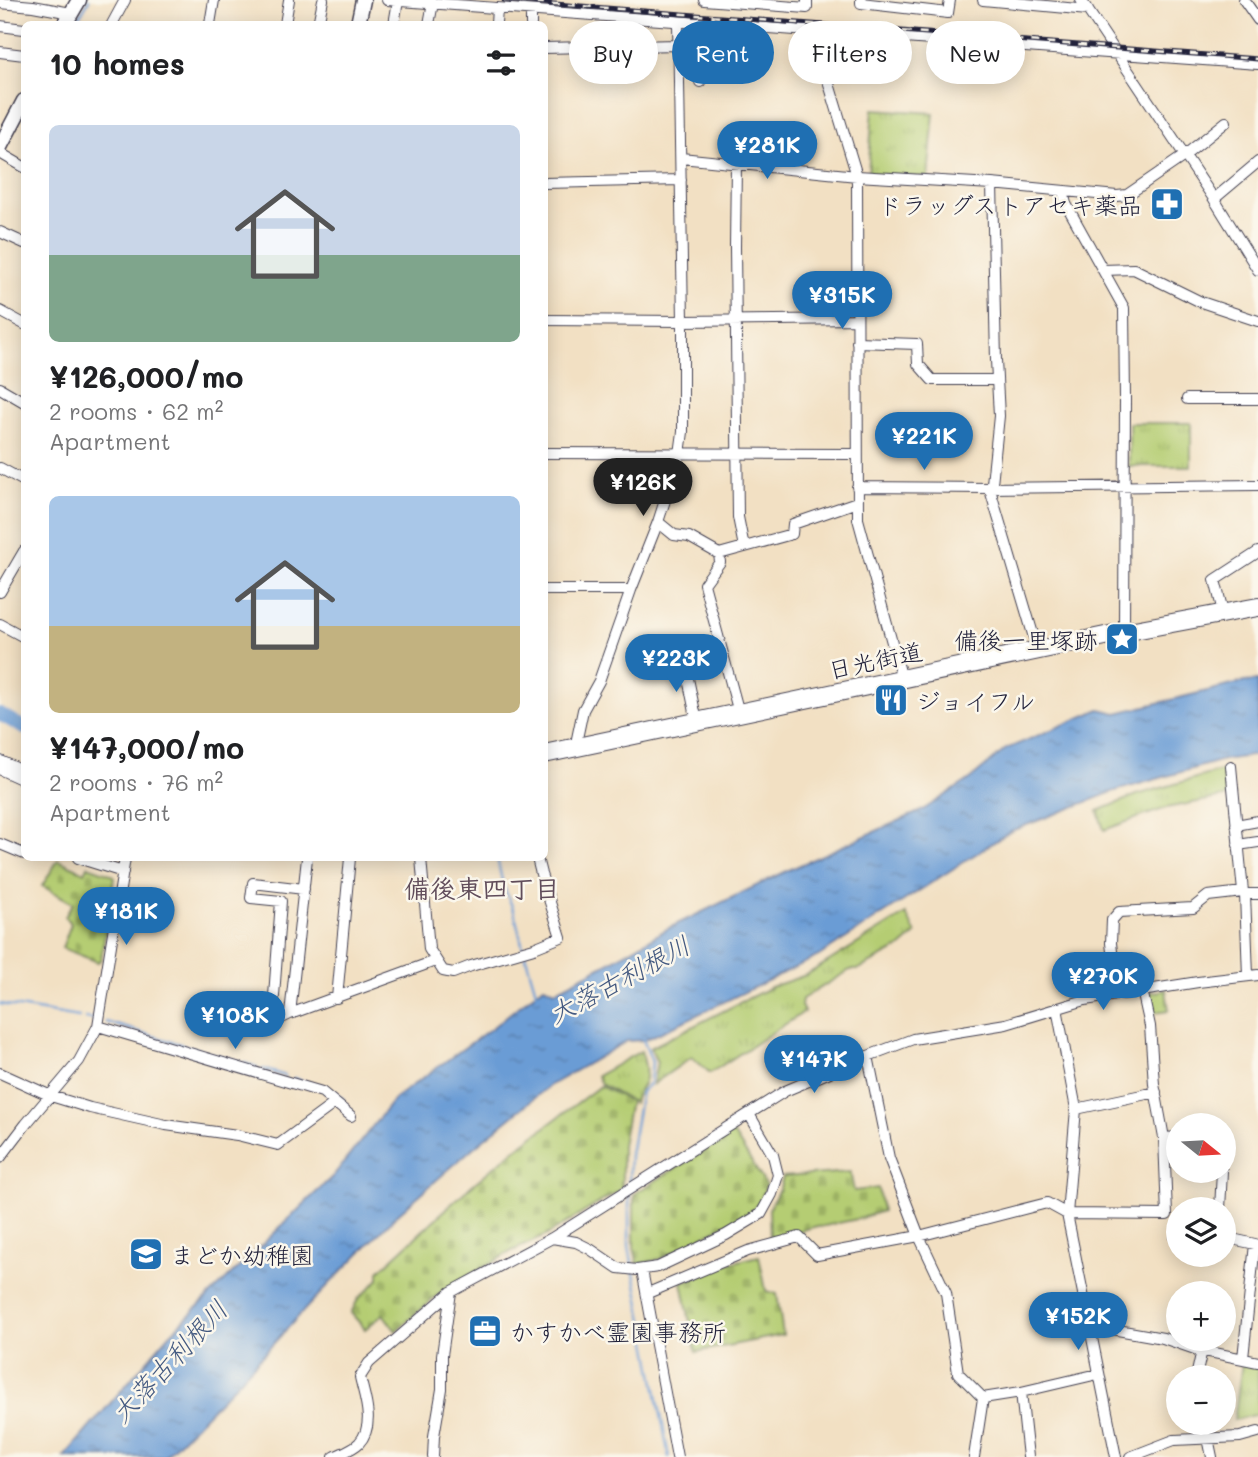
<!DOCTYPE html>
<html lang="en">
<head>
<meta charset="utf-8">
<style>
	:root { --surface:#fff; --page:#f2f2f2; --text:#202124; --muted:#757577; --accent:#1f6fb2 }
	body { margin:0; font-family:Mali,"Klee One",sans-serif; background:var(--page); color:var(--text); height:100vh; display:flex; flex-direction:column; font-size:26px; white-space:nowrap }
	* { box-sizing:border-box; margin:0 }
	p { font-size:23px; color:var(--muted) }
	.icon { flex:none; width:38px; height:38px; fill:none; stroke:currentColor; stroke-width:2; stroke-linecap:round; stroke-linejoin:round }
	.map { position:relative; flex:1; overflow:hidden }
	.panel { position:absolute; left:21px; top:21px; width:527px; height:840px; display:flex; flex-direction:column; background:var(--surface); border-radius:10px; box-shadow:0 4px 18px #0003 }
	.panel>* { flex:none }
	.top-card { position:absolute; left:569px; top:21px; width:583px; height:63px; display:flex; gap:14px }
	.needle { width:46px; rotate:108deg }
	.tools { position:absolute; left:1166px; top:1113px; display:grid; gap:14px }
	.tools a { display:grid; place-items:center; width:70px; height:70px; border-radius:50%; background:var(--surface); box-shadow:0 4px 18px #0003; font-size:35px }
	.price { position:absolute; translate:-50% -60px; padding:0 16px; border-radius:24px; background:var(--accent); color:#fff; font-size:23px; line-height:46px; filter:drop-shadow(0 2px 4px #0008) }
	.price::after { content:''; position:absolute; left:50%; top:42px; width:21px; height:16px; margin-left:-10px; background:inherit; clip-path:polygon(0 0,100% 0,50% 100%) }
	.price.selected { background:#222; color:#fff }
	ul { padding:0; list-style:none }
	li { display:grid; align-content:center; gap:14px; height:371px; padding:0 28px }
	li span { display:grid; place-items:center; height:217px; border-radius:10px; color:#555 }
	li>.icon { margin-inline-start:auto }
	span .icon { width:126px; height:126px; fill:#fffc; stroke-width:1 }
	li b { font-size:30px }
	h2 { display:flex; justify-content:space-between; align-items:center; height:84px; padding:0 28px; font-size:30px }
	.tag { padding:0 24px; border-radius:32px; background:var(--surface); box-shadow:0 4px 18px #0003; font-size:24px; line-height:63px }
	.tag.selected { background:var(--accent); color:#fff }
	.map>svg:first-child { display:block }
	.grass { fill:url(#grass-tufts); stroke:#6c7857; stroke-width:2 }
	.cemetery { fill:url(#cemetery-stones); stroke:#6c7857; stroke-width:2 }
	.water { fill:url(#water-ripples); stroke:#465f88; stroke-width:2 }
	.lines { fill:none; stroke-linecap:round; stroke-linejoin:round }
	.stream { stroke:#6b9cd5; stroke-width:2.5 }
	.river { stroke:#6b9cd5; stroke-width:14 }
	.street-casing { stroke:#413e4f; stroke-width:12 }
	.secondary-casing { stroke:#413e4f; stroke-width:17 }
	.highway-casing { stroke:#413e4f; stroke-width:20 }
	.street { stroke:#fff; stroke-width:10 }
	.secondary { stroke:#fff; stroke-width:14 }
	.highway { stroke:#fff; stroke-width:18 }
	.rail-casing { stroke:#22223b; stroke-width:5 }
	.rail { stroke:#fbf7ec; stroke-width:2.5; stroke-dasharray:8; stroke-linecap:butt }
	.labels { text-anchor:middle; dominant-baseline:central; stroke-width:5; stroke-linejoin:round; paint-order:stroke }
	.poi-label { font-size:24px; fill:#22223b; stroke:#fbf7ec; text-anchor:start }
	.street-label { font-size:24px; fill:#22223b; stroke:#fbf7ec }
	.neighbourhood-label { font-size:26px; font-weight:bold; fill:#614d5b; stroke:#fbf7ec }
	.water-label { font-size:26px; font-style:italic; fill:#435980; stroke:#fbf7ec }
</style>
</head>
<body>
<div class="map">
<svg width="1258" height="1457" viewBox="0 0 1258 1457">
	<defs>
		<pattern id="grass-tufts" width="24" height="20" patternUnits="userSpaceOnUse" patternTransform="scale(1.75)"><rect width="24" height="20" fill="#b5cd73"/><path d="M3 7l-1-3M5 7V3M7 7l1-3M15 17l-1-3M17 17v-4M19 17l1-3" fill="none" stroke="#9bb064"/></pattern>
		<pattern id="cemetery-stones" width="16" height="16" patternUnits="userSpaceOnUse" patternTransform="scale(1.75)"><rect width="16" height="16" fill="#b5cd73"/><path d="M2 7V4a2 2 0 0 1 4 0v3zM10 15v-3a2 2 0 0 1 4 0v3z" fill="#9bb064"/></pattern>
		<pattern id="water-ripples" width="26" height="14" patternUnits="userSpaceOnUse" patternTransform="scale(1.75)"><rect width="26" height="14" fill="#6b9cd5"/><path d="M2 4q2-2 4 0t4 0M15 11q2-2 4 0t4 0" fill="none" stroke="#587fae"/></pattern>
	</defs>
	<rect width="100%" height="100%" fill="#fbf7ec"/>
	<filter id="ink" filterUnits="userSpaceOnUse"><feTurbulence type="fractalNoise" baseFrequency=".0143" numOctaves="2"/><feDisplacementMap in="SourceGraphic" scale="14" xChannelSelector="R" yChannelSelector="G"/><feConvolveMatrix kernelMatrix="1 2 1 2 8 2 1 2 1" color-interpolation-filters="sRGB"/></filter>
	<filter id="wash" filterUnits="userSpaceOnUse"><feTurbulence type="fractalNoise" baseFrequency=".00686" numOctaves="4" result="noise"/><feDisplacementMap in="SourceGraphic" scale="28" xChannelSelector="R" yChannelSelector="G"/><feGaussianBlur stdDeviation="1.57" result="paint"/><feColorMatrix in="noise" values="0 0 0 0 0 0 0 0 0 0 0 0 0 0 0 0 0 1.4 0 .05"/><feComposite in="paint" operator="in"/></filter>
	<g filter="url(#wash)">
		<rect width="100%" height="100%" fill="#f2e0c3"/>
		<path class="grass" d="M873,109L934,113L928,178L868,173Z
			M1129,423H1191V466H1129Z
			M1227,769L1230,796L1166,808L1104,830L1098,811L1137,795Z
			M906,914L916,934L900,948L857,970H850L802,999L801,1006L804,1012L710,1073L692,1057L653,1084L657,1062L650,1048L771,987L806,975Z
			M641,1051C645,1062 648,1076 642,1086C638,1093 635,1095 634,1103L601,1084L597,1076Z
			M1242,1363L1258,1367V1414L1234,1420Z"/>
		<path class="cemetery" d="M58,860L85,872L88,866L111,874L114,877L101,959L98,962L62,948L71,924L65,917L73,903L42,886Z
			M1166,990L1169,1010L1150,1013L1147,996L1149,993Z
			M600,1086L630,1101L622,1145V1189L545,1236L512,1251L440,1293L396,1331L383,1314L365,1329L351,1313L358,1299L379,1279V1271L470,1187L508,1155Z
			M733,1133L766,1185L761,1199L752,1211L660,1259L638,1264L634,1248V1194Z
			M850,1172L854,1191L878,1188L882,1211L862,1218L820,1227L817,1226L789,1234L778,1240L774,1237L770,1238L769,1209L778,1191H779L783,1177Z
			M759,1256L766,1291L777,1294L783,1335L696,1352L682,1282L730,1263Z"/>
		<path class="water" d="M1258,681V755L1223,760L1115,791L1011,831L819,956L645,1040L627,1041L549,1086L473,1148L399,1213L309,1305L236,1384L164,1457H64L170,1334L333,1176L395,1098L493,1027L544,986L555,991L606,964L669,928L791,869L921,811L972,778L1006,749L1100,709L1117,713L1244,682Z"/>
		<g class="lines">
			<path class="stream" d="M75,24L89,0
				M497,858L503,885L514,911L523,948
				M525,954L537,995
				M0,1004L79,1017
				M85,1018L93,1019
				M106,1022L240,1062
				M244,1063L257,1067
				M263,1069L285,1076
				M294,1078L304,1082
				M324,1088L333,1092L343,1099
				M629,1185L630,1155L641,1092L650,1083L652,1062L642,1037
				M629,1191V1247L669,1457"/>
			<path class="river" d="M0,714L24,728"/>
		</g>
	</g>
	<g filter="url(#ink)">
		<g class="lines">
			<g class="street-casing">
				<path id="street" d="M387,0L1258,64
					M704,0L807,8V0
					M861,0V3L948,13L950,0
					M983,0L1088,10
					M1081,0L1214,199L1258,270
					M1244,0L1258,20
					M0,3L33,6L71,13
					M112,24L125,0
					M210,24L214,0
					M285,24L289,0
					M318,24L323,0
					M394,24L398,1
					M429,24L433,3
					M496,24L497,8
					M531,24V11
					M0,26L24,29
					M813,31L857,176L858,519L902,679
					M544,48L679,45
					M0,52L24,55
					M700,82L705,24
					M0,153L24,167
					M681,158L857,176L992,184L1117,196L1127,195L1184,156L1226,122
					M736,163L735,247L738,517L744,547
					M544,183L681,180
					M992,184L996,360L999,416L991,493L1038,651
					M1063,191L1066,204L1124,308L1125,399L1124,632
					M1214,199L1258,162
					M0,232L24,243
					M1103,270L1134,269L1201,302L1258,321
					M0,311L24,324
					M544,320L683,321L857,319
					M857,342L917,344L918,364L932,380H997
					M0,388L24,402
					M1187,399H1258
					M544,453L857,454
					M0,468L24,481
					M857,487L991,488L1258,485
					M658,522L674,535L689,537L719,554L792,534L793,524L857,502
					M719,554L720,562L704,584L739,713
					M544,590H631
					M0,592L24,551
					M1223,612L1215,580L1258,552
					M0,624L24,637
					M697,722L684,659L721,648
					M575,748L583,710L599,681L631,590L658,522L680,454L683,432V321L678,22
					M1231,766L1243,892L1245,894L1248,976
					M1236,825L1258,821
					M0,844L24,854
					M1238,845L1258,842
					M78,858L123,872
					M421,858L429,949L443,971L453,973L471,966L534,948L561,937L541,874L537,858
					M304,889L253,883L251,898L281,901L272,1023L290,1014L435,961
					M1245,894H1258
					M1117,994L1111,943L1112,920L1119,912L1193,908L1208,896L1243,892
					M337,998L350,858
					M1057,1008L1076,1109L1067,1214L1116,1457
					M290,1014L307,858
					M98,1026L322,1092L351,1116
					M868,1056L889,1158L919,1236L946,1293L958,1373L983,1398
					M0,1073L51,1096L90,1108L166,1125L237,1135L278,1145L335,1103
					M1076,1109L1156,1092
					M1223,1135V1145
					M1164,1138L1178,1137
					M0,1158L26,1124L79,1061L98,1026L125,858
					M1220,1209L1222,1171
					M1223,1237L1255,1244L1243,1358
					M552,1238L576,1242L590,1249L618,1268L637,1270L658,1267L726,1235L761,1214L772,1194L778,1175L773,1155L749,1114
					M1175,1238H1178
					M642,1270L677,1457
					M648,1293L748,1251L799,1237L817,1255L919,1236L1047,1203L1067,1214L1167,1215L1164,1138L1154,1084L1150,1026L1142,990
					M1089,1325L1163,1338L1195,1349L1258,1362
					M1196,1377L1202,1350
					M1021,1392L1028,1457
					M983,1398L1021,1392L1098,1374
					M1208,1438L1212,1457
					M334,1457C342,1453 353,1449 359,1443C376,1425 364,1396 360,1377L369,1363L451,1292L552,1238L785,1091L868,1056L913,1039L1006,1024L1085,1000L1198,982L1258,975
					M433,1457L434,1436L442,1389V1355L451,1292
					M974,1457L983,1398
					M1130,1457L1174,1440L1240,1437L1258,1432"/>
			</g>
			<g class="secondary-casing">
				<path id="secondary" d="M65,24L79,0
					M358,24L363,0
					M0,147L24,101"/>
			</g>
			<g class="highway-casing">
				<path id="highway" d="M544,754L1129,631L1258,607
					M0,765L24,776"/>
			</g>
			<use href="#street" class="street"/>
			<use href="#secondary" class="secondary"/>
			<use href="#highway" class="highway"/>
			<g class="rail-casing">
				<path id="rail" d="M504,0L1258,59"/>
			</g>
			<use href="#rail" class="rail"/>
		</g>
	</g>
	<defs>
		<g id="pharmacy-square" transform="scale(1.75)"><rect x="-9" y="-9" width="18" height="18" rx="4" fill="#1f6fb2" stroke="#fbf7ec"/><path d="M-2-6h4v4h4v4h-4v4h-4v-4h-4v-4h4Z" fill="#fff"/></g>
		<g id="sight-square" transform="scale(1.75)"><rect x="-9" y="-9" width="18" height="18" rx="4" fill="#1f6fb2" stroke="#fbf7ec"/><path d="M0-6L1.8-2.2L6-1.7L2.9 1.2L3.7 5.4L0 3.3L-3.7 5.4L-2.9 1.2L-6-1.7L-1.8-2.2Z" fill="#fff"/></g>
		<g id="restaurant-square" transform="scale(1.75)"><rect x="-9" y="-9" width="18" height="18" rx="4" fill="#1f6fb2" stroke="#fbf7ec"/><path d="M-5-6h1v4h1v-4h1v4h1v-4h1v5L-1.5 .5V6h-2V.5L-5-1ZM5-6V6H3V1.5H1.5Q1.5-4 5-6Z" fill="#fff"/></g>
		<g id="school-square" transform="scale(1.75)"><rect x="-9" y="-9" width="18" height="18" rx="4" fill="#1f6fb2" stroke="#fbf7ec"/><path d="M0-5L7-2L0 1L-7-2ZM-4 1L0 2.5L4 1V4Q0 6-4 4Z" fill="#fff"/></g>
		<g id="office-square" transform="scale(1.75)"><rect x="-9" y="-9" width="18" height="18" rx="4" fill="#1f6fb2" stroke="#fbf7ec"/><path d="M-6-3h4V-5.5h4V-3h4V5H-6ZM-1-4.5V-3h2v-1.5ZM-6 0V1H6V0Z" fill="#fff"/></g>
	</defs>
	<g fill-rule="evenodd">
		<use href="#pharmacy-square" x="1167" y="204"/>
		<use href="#sight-square" x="1122" y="639"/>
		<use href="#restaurant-square" x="891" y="700"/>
		<use href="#school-square" x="146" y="1254"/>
		<use href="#office-square" x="485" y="1331"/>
	</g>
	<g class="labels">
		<g class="poi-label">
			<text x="1142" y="204" text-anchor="end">ドラッグストアセキ薬品</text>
			<text x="1098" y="639" text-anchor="end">備後一里塚跡</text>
			<text x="916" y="700">ジョイフル</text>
			<text x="170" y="1254">まどか幼稚園</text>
			<text x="510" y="1331">かすかべ霊園事務所</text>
		</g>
		<g class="street-label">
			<text transform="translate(875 660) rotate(-12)">日光街道</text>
		</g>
		<g class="neighbourhood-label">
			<text x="482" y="888">備後東四丁目</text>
		</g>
		<g class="water-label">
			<text transform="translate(619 979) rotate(-28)">大落古利根川</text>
			<text transform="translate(169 1361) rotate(-47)">大落古利根川</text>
		</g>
	</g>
</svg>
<div class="tools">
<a><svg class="needle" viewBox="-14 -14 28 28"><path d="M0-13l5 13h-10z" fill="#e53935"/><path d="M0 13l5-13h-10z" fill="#757577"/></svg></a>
<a><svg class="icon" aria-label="layers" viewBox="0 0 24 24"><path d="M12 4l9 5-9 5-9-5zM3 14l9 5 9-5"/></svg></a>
<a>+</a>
<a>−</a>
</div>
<b class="price" style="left:767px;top:181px">¥281K</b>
<b class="price" style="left:842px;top:331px">¥315K</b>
<b class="price" style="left:924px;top:472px">¥221K</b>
<b class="price selected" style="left:643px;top:518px">¥126K</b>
<b class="price" style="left:676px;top:694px">¥223K</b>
<b class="price" style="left:126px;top:947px">¥181K</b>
<b class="price" style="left:1103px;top:1012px">¥270K</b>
<b class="price" style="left:235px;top:1051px">¥108K</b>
<b class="price" style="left:814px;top:1095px">¥147K</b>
<b class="price" style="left:1078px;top:1352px">¥152K</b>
<div class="top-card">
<a class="tag">Buy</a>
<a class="tag selected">Rent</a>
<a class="tag">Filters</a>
<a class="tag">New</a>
</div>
<section class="panel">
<h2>10 homes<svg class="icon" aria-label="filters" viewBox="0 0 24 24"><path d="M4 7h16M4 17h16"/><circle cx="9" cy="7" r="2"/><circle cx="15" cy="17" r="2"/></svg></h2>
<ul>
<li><span style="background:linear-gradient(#c9d6e8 60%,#7fa58c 0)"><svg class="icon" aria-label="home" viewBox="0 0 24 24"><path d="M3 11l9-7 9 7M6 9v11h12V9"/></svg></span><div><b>¥126,000/mo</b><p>2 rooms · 62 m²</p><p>Apartment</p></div></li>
<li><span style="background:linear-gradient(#a9c7e8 60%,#c2b280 0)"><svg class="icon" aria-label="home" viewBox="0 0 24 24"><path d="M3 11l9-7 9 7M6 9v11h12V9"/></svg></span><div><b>¥147,000/mo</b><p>2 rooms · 76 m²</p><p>Apartment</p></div></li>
</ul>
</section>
</div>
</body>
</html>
